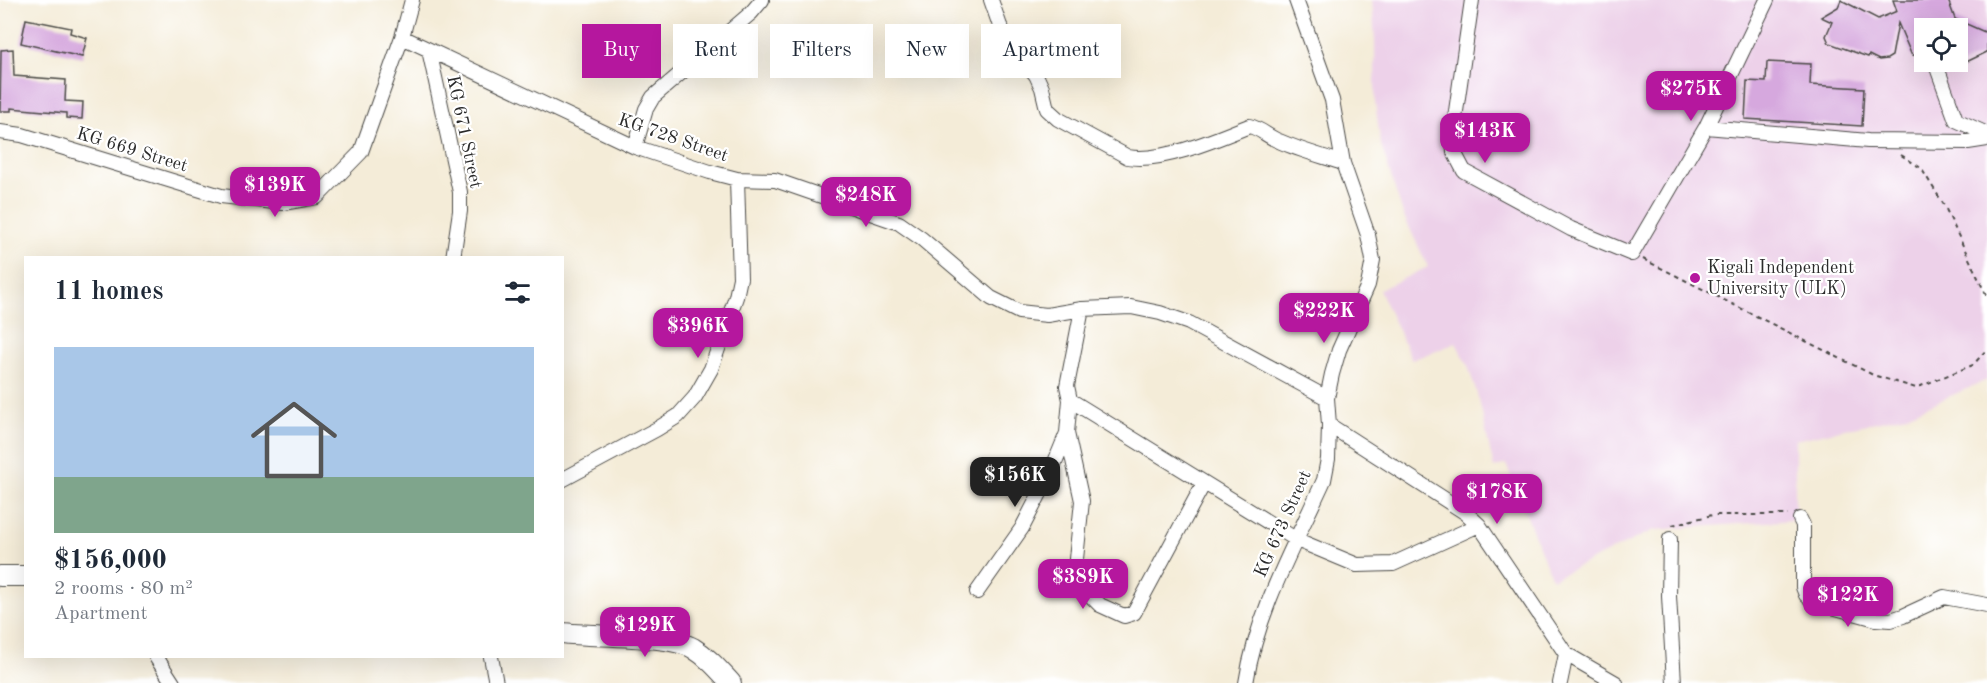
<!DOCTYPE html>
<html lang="en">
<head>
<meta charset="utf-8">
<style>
	:root { --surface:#fff; --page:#f2f2f3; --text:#1f2937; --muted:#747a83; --line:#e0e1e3; --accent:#b5179e }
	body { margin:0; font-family:"Old Standard TT",serif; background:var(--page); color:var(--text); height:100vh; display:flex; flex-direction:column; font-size:22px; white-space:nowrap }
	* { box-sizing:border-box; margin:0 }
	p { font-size:20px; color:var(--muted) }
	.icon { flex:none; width:33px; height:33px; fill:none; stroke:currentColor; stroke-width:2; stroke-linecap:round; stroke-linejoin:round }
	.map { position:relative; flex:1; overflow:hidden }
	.details { position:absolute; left:24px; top:256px; width:540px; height:402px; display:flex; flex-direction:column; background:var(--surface); border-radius:0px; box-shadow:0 6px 24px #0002 }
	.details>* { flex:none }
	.guide { position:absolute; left:582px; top:24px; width:570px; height:54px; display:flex; gap:12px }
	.fabs { position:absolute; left:1914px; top:18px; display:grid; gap:12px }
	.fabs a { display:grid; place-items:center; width:54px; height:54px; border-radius:0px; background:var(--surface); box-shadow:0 6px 24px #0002; font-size:30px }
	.price { position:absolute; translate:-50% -51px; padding:0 14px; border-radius:12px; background:var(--accent); color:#fff; font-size:20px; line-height:39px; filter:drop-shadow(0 2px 3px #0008) }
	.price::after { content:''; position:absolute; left:50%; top:36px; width:18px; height:14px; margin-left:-9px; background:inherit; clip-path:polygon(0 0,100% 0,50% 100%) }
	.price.current { background:#222; color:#fff }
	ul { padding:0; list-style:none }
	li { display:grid; align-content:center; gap:12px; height:318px; padding:0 30px }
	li+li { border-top:2px solid var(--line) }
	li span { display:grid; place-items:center; height:186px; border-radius:0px; color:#555 }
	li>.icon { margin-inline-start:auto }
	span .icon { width:108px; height:108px; fill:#fffc; stroke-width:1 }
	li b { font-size:26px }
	h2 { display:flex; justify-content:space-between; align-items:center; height:72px; padding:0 30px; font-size:26px }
	.tag { padding:0 21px; border-radius:0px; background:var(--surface); box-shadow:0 6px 24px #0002; font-size:21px; line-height:54px }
	.tag.current { background:var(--accent); color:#fff }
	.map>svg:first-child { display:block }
	.built { fill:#edd1e9; fill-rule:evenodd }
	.building { fill:#d6a8de }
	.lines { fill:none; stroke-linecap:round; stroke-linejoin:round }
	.street-casing { stroke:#494845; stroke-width:16 }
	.secondary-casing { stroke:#494845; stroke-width:22 }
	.path { stroke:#494845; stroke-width:2; stroke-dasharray:4.5 4.5; stroke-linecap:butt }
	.street { stroke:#fff; stroke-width:14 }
	.secondary { stroke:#fff; stroke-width:20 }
	.poi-dot { fill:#b5179e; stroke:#fff; stroke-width:2 }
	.labels { text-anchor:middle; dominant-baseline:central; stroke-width:4.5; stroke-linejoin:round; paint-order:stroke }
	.street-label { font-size:18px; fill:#2b2b2b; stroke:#fff }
	.poi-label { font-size:18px; fill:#2b2b2b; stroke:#fff; text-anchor:start }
</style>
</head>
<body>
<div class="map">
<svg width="1987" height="683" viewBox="0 0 1987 683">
	<rect width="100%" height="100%" fill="#fff"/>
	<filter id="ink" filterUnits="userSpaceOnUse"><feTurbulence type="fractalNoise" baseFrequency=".0167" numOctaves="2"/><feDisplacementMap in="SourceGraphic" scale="12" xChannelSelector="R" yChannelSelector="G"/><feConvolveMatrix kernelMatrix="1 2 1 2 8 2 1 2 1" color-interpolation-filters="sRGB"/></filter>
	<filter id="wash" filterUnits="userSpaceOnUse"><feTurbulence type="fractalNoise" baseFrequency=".008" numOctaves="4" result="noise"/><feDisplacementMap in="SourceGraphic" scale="24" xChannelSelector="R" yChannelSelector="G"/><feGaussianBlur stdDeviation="1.35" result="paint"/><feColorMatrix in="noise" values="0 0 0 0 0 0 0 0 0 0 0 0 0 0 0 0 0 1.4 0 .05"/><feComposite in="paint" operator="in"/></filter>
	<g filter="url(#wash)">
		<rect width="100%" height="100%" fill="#f4ecd8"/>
		<path class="built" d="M1372,0H1987V380L1907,415L1795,440V520L1654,530L1552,579L1506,464L1494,468L1479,400L1467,363L1456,343L1412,360L1379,290L1428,267L1403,214L1381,145L1375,103V43ZM1924,28H1958V62H1924Z"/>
		<g id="blocks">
			<path class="building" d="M1841,0L1878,19L1897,11L1893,0H1948L1955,19L1987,33V52L1958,66V28H1924V50L1912,56L1898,23L1892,56L1887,59L1879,60L1869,55L1868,57L1829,43L1826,36L1832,22L1821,17L1838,7Z
				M26,19L71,28L70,33L87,38L82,57L21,43Z
				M13,49L14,76L66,80L65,101L83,102L82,119L66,118V113L11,108V111H0L1,50Z
				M1767,62L1811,64L1810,85L1864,88L1862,126L1745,119L1747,81L1766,82Z"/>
		</g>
	</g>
	<g filter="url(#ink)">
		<use href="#blocks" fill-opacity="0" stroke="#494845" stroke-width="1.5"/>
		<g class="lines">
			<g class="street-casing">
				<path id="street" d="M991,0L1000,26L1010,44L1036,75L1042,88L1047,109L1058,119L1128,157C1161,163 1217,139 1249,126C1260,128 1268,137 1279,141C1299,150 1322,156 1343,163
					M1472,0L1453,132L1454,152L1464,171L1571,229L1632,254L1706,127L1767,0
					M402,37L635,147L710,172L737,179L775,180L899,223L922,239L991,298L1019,312L1047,315L1082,309L1131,307L1160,313L1189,323L1327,398
					M429,50L460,192V211L453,258
					M1935,62L1956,120L1987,134
					M1706,127L1868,141L1968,142L1987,139
					M0,132L22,135L221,196L283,203L317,197L361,152L402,37L412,0
					M635,147L646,109L653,97L751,13L762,0
					M1082,309L1067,386L1070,400L1297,540L1357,565L1393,564L1479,525
					M1070,400L1067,433L1082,501L1076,559L1078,583L1100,605L1124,616L1134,613L1204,483
					M1329,425L1466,513L1479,525L1566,654L1616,683
					M562,480L657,429L678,416L695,397L711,369L736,297L740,278L737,179
					M1800,519L1803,525V587L1806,595L1814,602L1876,619L1891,620L1903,616L1944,597L1987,605
					M1670,539L1669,596L1674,683
					M977,592L1022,528L1050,474L1067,433
					M156,657L173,683
					M491,657L496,683
					M1246,683C1257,611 1294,546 1324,480L1328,459L1329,425L1327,398L1332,374L1339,350L1368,285L1373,260L1368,235L1343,163L1332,100L1296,0
					M1560,683L1566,654"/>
			</g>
			<g class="secondary-casing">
				<path id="secondary" d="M0,576H26
					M562,633C595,637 668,634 693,648C708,657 719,670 731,683"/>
			</g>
			<path class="path" d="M1901,155L1921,168L1944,205L1987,297
				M1643,259L1873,375L1916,388L1973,365L1987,349
				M1672,525L1712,515H1788"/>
			<use href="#street" class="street"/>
			<use href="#secondary" class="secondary"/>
		</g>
	</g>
	<circle class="poi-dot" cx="1695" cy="278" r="6"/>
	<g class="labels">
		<g class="street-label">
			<text transform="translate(464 132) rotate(78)">KG 671 Street</text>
			<text transform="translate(673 138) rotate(19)">KG 728 Street</text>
			<text transform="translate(132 150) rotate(17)">KG 669 Street</text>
			<text transform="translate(1283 524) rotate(-66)">KG 673 Street</text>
		</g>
		<g class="poi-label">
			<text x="1707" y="268">Kigali Independent<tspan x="1707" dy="21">University (ULK)</tspan></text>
		</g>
	</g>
</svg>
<div class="fabs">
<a><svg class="icon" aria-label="locate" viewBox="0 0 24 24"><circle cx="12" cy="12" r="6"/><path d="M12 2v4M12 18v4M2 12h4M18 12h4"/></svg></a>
</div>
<b class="price" style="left:1691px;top:122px">$275K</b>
<b class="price" style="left:1485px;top:164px">$143K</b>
<b class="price" style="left:275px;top:218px">$139K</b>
<b class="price" style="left:866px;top:228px">$248K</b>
<b class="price" style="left:1324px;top:344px">$222K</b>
<b class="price" style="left:698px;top:359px">$396K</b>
<b class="price current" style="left:1015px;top:508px">$156K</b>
<b class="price" style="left:1497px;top:525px">$178K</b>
<b class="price" style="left:1083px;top:610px">$389K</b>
<b class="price" style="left:1848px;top:628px">$122K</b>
<b class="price" style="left:645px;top:658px">$129K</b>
<div class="guide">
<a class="tag current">Buy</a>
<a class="tag">Rent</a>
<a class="tag">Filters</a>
<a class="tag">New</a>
<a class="tag">Apartment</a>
</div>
<section class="details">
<h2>11 homes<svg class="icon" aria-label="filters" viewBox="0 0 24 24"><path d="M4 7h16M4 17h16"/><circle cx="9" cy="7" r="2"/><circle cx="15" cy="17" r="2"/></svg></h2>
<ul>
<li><span style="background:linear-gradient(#a9c7e8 70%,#7fa58c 0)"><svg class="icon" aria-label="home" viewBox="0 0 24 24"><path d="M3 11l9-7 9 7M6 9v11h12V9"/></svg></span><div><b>$156,000</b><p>2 rooms · 80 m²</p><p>Apartment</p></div></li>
</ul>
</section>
</div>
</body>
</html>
